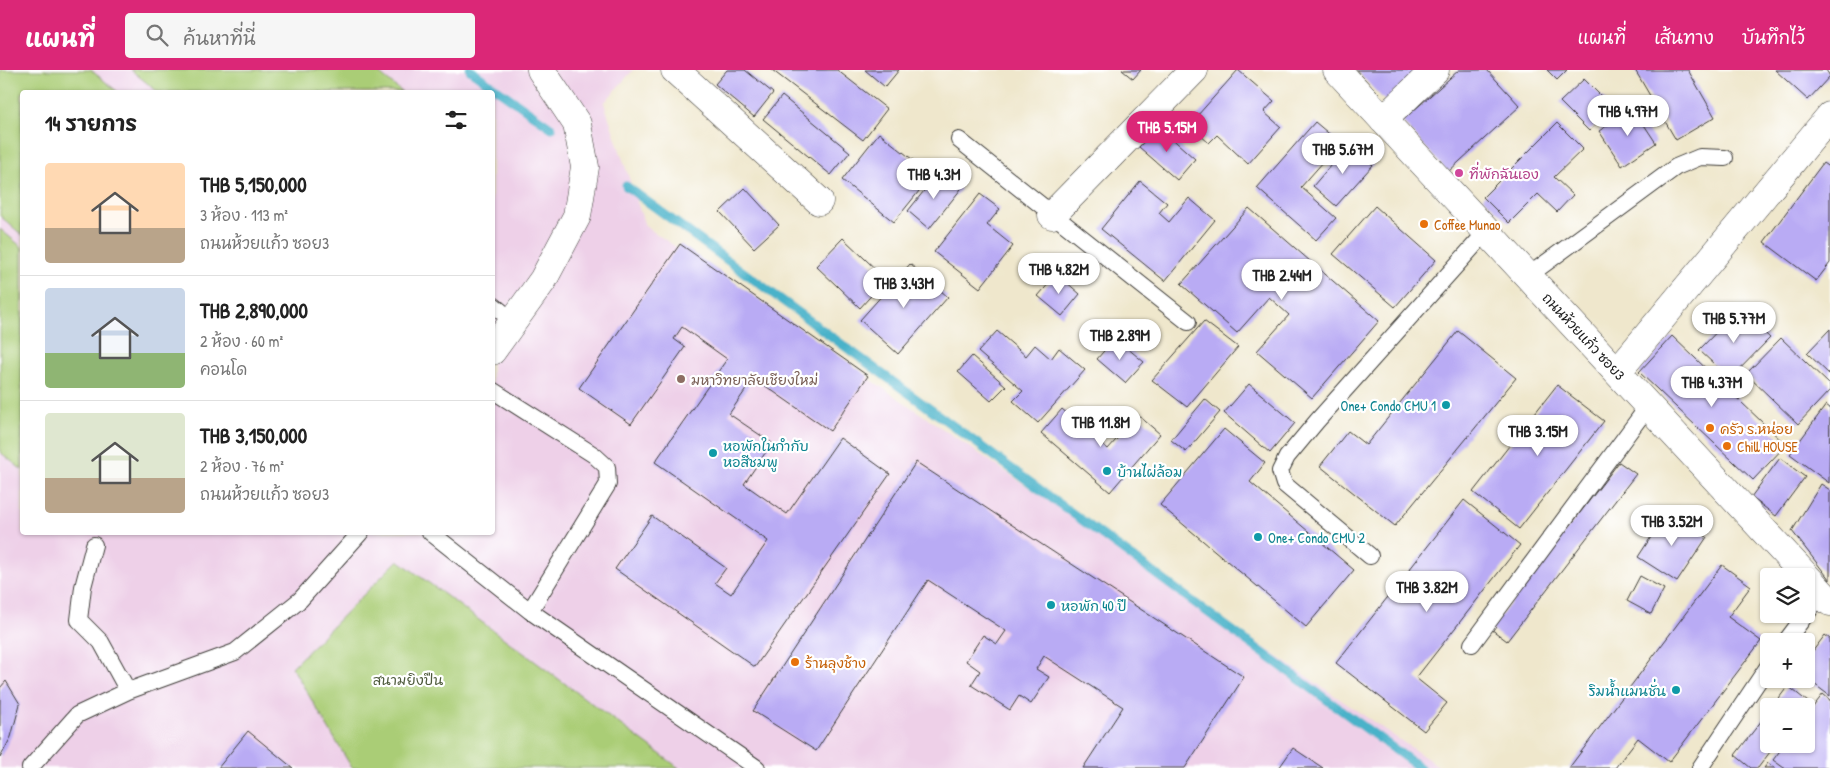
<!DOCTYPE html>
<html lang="th">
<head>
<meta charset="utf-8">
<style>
	:root { --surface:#fff; --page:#f6f6f6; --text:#222; --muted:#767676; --line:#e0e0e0; --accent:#db2777 }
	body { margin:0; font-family:"Patrick Hand","Playpen Sans Thai",sans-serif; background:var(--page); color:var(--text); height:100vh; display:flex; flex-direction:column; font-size:19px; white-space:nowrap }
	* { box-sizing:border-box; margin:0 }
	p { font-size:16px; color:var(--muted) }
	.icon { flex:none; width:28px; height:28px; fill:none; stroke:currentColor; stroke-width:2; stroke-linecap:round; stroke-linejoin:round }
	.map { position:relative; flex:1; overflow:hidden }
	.details { position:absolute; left:20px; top:20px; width:475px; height:445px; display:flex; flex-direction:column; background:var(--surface); border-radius:5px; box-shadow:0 1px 4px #0004 }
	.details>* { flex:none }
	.fabs { position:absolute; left:1760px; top:498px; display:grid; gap:10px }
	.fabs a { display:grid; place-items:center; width:55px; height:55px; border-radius:5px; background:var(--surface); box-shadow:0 1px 4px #0004; font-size:25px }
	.price { position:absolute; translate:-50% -42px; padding:0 11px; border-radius:18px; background:#fff; color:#222; font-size:16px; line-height:32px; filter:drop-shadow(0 1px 2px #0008) }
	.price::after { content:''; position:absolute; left:50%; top:30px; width:15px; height:11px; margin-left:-8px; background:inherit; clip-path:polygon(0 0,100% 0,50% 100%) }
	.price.current { background:var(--accent); color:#fff }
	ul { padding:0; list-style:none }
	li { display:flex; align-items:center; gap:15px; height:125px; padding:0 25px }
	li+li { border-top:1px solid var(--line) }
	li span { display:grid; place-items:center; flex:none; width:140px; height:100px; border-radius:5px; color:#555 }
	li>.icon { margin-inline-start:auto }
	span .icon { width:60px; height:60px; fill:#fffc; stroke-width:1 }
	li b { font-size:21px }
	h2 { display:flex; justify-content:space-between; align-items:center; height:60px; padding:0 25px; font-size:21px }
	header { display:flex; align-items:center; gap:30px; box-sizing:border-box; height:70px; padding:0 25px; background:var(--accent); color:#fff }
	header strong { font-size:24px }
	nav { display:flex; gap:28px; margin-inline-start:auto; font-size:18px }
	.search { width:350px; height:45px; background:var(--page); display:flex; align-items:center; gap:12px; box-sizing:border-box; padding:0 18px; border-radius:5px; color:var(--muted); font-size:19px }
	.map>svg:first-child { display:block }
	.built { fill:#eed0e8; fill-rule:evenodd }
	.green { fill:#aacd76; stroke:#637449 }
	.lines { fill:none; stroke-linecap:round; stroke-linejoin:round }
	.stream { stroke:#4ab2c9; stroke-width:9 }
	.building { fill:#b9abf4 }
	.service-casing { stroke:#3c3a36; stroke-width:18 }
	.minor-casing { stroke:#3c3a36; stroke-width:29 }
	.service { stroke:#fff; stroke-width:16 }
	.minor { stroke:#fff; stroke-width:28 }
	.hotel-dot { fill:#d1479c; stroke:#fff; stroke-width:2 }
	.food-dot { fill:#e8710a; stroke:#fff; stroke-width:2 }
	.education-dot { fill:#8d6e63; stroke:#fff; stroke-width:2 }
	.culture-dot { fill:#0f9aa8; stroke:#fff; stroke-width:2 }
	.labels { text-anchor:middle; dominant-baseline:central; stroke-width:4.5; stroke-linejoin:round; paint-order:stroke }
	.hotel-label { font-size:14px; fill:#b23c85; stroke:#fff; text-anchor:start }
	.food-label { font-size:14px; fill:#c56008; stroke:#fff; text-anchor:start }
	.street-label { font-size:14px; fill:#1c1c1c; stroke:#fff }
	.education-label { font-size:14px; fill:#785e54; stroke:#fff; text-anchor:start }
	.culture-label { font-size:14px; fill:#0d838f; stroke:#fff; text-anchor:start }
	.park-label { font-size:14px; fill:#4e5a3c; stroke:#fff }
</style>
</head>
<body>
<header>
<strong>แผนที่</strong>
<div class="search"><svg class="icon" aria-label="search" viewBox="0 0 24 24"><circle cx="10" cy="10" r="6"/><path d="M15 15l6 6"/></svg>ค้นหาที่นี่</div>
<nav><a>แผนที่</a><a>เส้นทาง</a><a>บันทึกไว้</a></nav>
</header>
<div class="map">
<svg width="1830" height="698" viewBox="0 0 1830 698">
	<rect width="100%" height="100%" fill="#fff"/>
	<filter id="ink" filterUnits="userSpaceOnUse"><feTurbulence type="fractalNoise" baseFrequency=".02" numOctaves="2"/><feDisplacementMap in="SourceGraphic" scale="10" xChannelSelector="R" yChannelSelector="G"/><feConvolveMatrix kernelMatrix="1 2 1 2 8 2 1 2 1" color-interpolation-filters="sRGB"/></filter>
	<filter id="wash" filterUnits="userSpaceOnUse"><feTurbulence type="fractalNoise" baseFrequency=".0096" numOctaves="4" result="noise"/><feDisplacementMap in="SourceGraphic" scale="20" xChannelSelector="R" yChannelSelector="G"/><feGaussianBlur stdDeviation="1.12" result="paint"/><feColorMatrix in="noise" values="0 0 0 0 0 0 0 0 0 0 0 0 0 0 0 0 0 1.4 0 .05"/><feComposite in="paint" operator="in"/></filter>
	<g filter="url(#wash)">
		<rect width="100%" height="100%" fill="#efe7cc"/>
		<path class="built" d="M0,0H633L604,33L645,156L1441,698H0ZM22,22H492V462H22Z"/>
		<path class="green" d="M0,0H91L118,22H22V165L0,146Z
			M131,0H375L402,22H158Z
			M0,159L22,177V400L0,382Z
			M398,490L679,698H352L292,597Z"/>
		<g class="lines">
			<path class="stream" d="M470,0L552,58
				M626,116L1420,698"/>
		</g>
		<g id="blocks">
			<path class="building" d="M727,0H745L773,23L754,47L715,14Z
				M772,0H837L887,39L863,70Z
				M865,0H899L885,17Z
				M1122,0H1141L1133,9Z
				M1238,0L1274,31L1264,42L1281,57L1248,94L1217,65L1209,73L1189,55Z
				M1356,0H1419L1385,31Z
				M1459,0H1487L1520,36L1448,102L1402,51Z
				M1547,0H1567L1557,10Z
				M1635,0H1688L1715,47L1676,70Z
				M1775,0H1826L1830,6L1808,30Z
				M1584,9L1613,38L1589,61L1560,32Z
				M782,26L850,82L831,105L763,49Z
				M1633,38L1656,73L1622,96L1599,61Z
				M1315,52L1340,73L1301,117L1336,148L1316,170L1257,118Z
				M1557,53L1583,79L1554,107L1573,125L1557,142L1538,124L1509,153L1483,127Z
				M1158,56L1195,89L1177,110L1139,77Z
				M879,63L932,105L894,152L842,110Z
				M1349,74L1373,95L1336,136L1313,116Z
				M1823,93L1830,98V193L1816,211L1764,172Z
				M939,102L961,119L929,159L908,141Z
				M1140,111L1167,133L1159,143L1169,152L1189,128L1215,150L1165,211L1101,159Z
				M745,118L779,155L754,178L720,142Z
				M980,124L1000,139L987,155L1013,176L980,218L934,182Z
				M1375,136L1436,190L1395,237L1333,184Z
				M1249,138L1379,251L1312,328L1257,281L1289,245L1269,227L1237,263L1181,214Z
				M843,168L886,209L860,238L816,196Z
				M680,174L868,306L830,361L754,308L729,344L772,373L744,414L787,444L840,368L890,404L755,597L615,499L652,446L726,498L715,513L731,524L768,471L655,392L727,289L682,257L674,269L685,277L631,354L579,318Z
				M910,194L948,227L898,284L860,250Z
				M1057,204L1080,224L1062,246L1038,226Z
				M1739,239L1770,268L1730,309L1699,280Z
				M1204,251L1238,277L1187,337L1152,310Z
				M1830,259V305L1807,283Z
				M997,261L1026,286L1035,275L1051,289L1059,278L1085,300L1038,353L1013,331L1023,321L978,282Z
				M1458,261L1516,308L1395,456L1320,396L1348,361L1366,375Z
				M1672,266L1786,375L1753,410L1639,302Z
				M1115,268L1144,292L1125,313L1097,289Z
				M1781,268L1830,315V320L1798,354L1746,304Z
				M972,286L1006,316L991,331L958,302Z
				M1249,314L1295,353L1270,383L1224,343Z
				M1557,315L1604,351L1519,459L1473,422Z
				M1205,329L1220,342L1186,382L1171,370Z
				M1826,335L1830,338L1829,413L1790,384Z
				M1062,339L1108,379L1138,345L1160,364L1110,422L1041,363Z
				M1224,359L1265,393L1250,412L1354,500L1306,557L1160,435Z
				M1780,388L1805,407L1776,446L1751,427Z
				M916,392L1244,607L1185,698H1083L1123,637L1044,586L1036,599L1049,607L1031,634L1019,626L1010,640L971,615L980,601L966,591L983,565L997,574L1006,561L928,510L816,681L753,641Z
				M1619,392L1636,404L1507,571L1491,559Z
				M1821,414L1830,420V510L1792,461Z
				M1464,430L1520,475L1416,608L1447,633L1424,661L1336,593Z
				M1668,441L1707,467L1677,512L1638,487Z
				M1722,495L1751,516L1728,547L1761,571L1669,692L1638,668L1615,698H1569Z
				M1640,506L1664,519L1651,544L1627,531Z
				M1825,565L1830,569V626L1806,608V590Z
				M6,611L20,634L11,667L0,688V618Z
				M1788,616L1808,632L1805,636H1773Z
				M1823,624L1830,630V698H1784L1773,690L1785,674H1806V646Z
				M1769,641V674H1776L1758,698H1751L1735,685Z
				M248,661L293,698H218Z
				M1293,678L1323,698H1279Z
				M1768,693L1775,698H1764Z"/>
		</g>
	</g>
	<g filter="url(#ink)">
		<use href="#blocks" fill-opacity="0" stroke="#3c3a36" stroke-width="1"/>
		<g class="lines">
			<g class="service-casing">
				<path id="service" d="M959,70L1188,252
					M1528,206L1676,97L1700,87L1725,88
					M492,234L514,252L518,246
					M492,320L594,385L607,397L608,414L530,541
					M430,462L530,541L757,698
					M94,475L83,517L79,550L101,572L128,621
					M1370,486L1284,414L1280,401L1287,387L1317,351L1487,161
					M1786,571L1822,523
					M1472,574L1649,335
					M30,698L77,645L128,621L235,582L300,530L361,462
					M1700,698L1769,595"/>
			</g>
			<g class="minor-casing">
				<path id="minor" d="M675,0L819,131
					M1337,0L1830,532
					M1383,50L1435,0
					M1052,145L1194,0
					M492,281L543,210L577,146L585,97L577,54L541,0
					M1617,302L1830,46"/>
			</g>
			<use href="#service" class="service"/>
			<use href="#minor" class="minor"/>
		</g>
	</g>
	<circle class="hotel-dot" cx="1459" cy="103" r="5"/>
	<g class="food-dot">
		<circle cx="1424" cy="154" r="5"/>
		<circle cx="1710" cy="358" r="5"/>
		<circle cx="1727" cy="376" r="5"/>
		<circle cx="795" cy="592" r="5"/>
	</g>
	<circle class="education-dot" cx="681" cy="309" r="5"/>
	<g class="culture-dot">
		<circle cx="1446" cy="335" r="5"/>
		<circle cx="713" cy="383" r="5"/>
		<circle cx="1107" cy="401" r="5"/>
		<circle cx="1258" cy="467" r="5"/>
		<circle cx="1051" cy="535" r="5"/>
		<circle cx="1676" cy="620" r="5"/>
	</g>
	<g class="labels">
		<g class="hotel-label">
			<text x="1469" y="103">ที่พักฉันเอง</text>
		</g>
		<g class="food-label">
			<text x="1434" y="154">Coffee Munao</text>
			<text x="1720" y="358">ครัว ร.หน่อย</text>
			<text x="1737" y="376">Chill HOUSE</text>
			<text x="805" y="592">ร้านลุงช้าง</text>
		</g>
		<g class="street-label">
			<text transform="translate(1584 266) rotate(47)">ถนนห้วยแก้ว ซอย3</text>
		</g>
		<g class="education-label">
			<text x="691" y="309">มหาวิทยาลัยเชียงใหม่</text>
		</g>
		<g class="culture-label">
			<text x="1436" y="335" text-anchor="end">One+ Condo CMU 1</text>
			<text x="723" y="375">หอพักในกำกับ<tspan x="723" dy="16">หอสีชมพู</tspan></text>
			<text x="1117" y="401">บ้านไผ่ล้อม</text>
			<text x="1268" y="467">One+ Condo CMU 2</text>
			<text x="1061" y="535">หอพัก 40 ปี</text>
			<text x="1666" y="620" text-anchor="end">ริมน้ำแมนชั่น</text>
		</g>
		<g class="park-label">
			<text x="408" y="609">สนามยิงปืน</text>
		</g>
	</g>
</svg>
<div class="fabs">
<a><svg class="icon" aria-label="layers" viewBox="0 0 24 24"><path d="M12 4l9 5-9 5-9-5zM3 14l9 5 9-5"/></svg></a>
<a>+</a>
<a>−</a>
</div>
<b class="price" style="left:1628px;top:67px">THB 4.97M</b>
<b class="price current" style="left:1167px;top:83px">THB 5.15M</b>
<b class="price" style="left:1343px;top:105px">THB 5.67M</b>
<b class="price" style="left:934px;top:130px">THB 4.3M</b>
<b class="price" style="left:1059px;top:225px">THB 4.82M</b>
<b class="price" style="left:1282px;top:231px">THB 2.44M</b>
<b class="price" style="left:904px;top:239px">THB 3.43M</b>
<b class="price" style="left:1734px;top:274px">THB 5.77M</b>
<b class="price" style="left:1120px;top:291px">THB 2.89M</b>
<b class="price" style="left:1712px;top:338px">THB 4.37M</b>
<b class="price" style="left:1101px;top:378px">THB 11.8M</b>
<b class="price" style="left:1538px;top:387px">THB 3.15M</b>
<b class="price" style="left:1672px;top:477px">THB 3.52M</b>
<b class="price" style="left:1427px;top:543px">THB 3.82M</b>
<section class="details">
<h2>14 รายการ<svg class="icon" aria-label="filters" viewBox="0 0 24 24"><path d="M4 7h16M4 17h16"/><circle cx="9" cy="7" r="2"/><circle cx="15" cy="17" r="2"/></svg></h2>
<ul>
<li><span style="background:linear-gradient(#ffd9b3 65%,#b9a48a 0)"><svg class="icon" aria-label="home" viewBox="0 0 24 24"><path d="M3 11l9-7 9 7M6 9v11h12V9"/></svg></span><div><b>THB 5,150,000</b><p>3 ห้อง · 113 m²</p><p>ถนนห้วยแก้ว ซอย3</p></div></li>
<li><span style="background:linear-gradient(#c9d6e8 65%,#8fb573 0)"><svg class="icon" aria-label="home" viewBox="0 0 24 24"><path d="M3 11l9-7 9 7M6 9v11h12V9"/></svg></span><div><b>THB 2,890,000</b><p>2 ห้อง · 60 m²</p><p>คอนโด</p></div></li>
<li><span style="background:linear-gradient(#dfe7d0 65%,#b9a48a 0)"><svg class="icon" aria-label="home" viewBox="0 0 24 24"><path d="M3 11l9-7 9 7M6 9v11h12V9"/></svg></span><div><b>THB 3,150,000</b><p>2 ห้อง · 76 m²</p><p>ถนนห้วยแก้ว ซอย3</p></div></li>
</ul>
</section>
</div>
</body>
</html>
